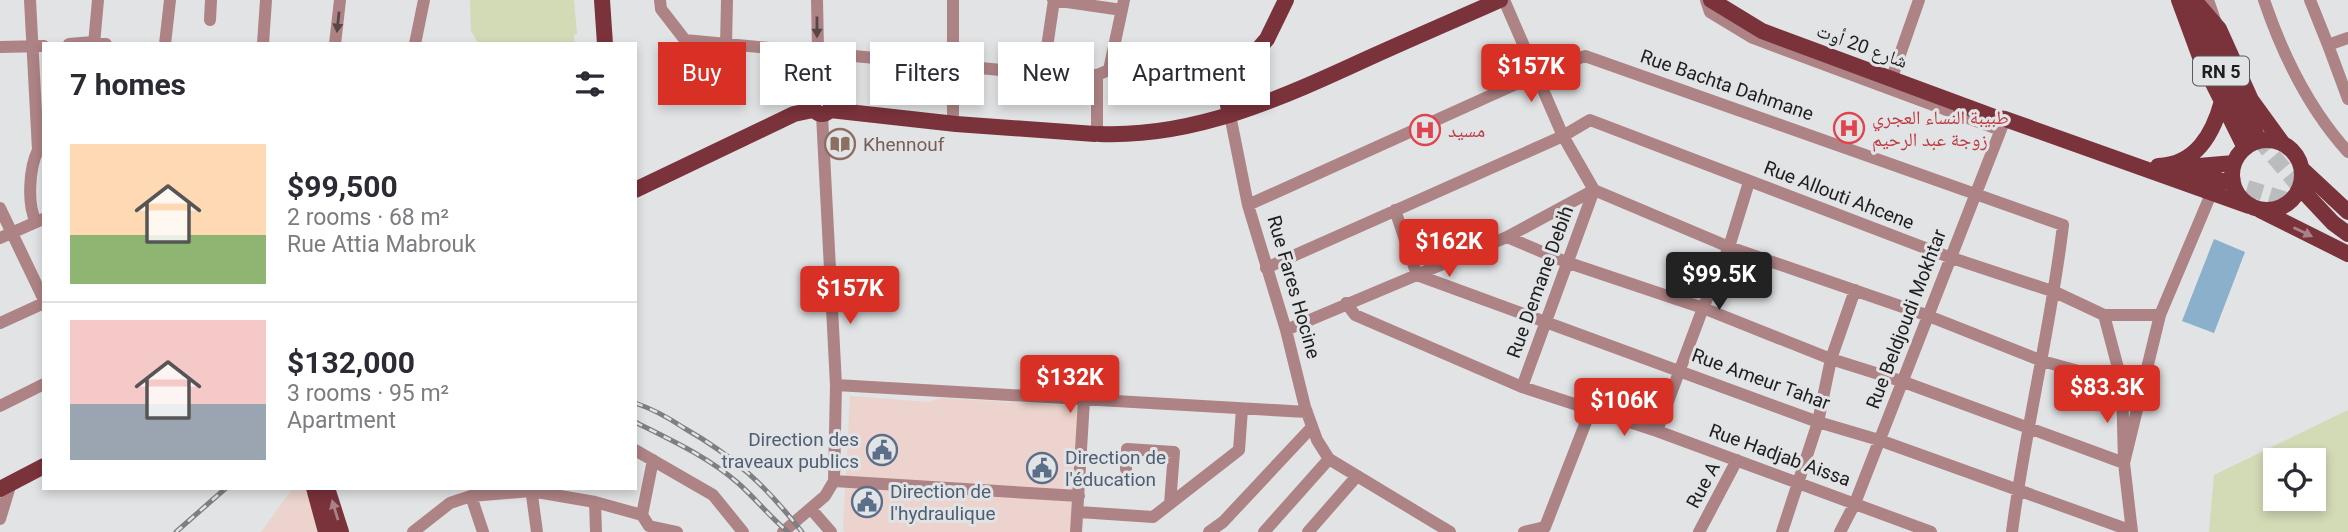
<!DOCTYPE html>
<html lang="en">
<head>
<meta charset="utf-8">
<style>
	:root { --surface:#fff; --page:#f7f7f7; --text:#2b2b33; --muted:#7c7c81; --line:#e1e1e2; --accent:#d93025 }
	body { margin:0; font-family:Roboto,"Noto Naskh Arabic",sans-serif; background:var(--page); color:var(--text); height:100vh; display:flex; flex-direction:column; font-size:26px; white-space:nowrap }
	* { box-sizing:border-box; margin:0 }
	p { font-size:23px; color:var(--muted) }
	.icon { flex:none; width:38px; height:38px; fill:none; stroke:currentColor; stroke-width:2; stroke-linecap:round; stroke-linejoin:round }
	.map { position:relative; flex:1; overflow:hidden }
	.drawer { position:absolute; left:42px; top:42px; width:595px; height:448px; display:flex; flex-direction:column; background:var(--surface); border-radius:0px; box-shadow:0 4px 10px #0003 }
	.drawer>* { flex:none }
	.top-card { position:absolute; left:658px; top:42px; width:665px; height:63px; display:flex; gap:14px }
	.tools { position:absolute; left:2263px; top:448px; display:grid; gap:14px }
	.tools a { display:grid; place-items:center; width:63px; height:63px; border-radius:0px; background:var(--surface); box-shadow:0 4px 10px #0003; font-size:35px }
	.price { position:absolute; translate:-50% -60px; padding:0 16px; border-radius:7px; background:var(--accent); color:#fff; font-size:23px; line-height:46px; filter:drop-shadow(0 2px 4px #0008) }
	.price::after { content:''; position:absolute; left:50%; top:42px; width:21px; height:16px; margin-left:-10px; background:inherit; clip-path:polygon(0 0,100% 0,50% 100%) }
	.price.current { background:#222; color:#fff }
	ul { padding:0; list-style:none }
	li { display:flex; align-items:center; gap:21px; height:175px; padding:0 28px }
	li+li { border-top:2px solid var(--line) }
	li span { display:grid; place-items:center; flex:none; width:196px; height:140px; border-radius:0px; color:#555 }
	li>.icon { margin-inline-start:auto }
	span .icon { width:84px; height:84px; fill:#fffc; stroke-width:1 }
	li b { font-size:30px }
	h2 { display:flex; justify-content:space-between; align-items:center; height:84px; padding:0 28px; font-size:30px }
	.tag { padding:0 24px; border-radius:0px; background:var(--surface); box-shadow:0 4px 10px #0003; font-size:24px; line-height:63px }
	.tag.current { background:var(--accent); color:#fff }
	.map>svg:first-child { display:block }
	.commercial { fill:#ecd3cd }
	.green { fill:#d3dab6; fill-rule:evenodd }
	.water { fill:#8ab0cc }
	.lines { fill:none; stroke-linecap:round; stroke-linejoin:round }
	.major-tunnel { stroke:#babcbd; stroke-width:16; stroke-dasharray:16 8; stroke-linecap:butt }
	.minor { stroke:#ae8385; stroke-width:12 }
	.major { stroke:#7a323b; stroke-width:16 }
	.rail-casing { stroke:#7e7f81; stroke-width:5 }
	.rail { stroke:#e1e3e5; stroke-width:2.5; stroke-dasharray:8; stroke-linecap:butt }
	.oneway { fill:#574648 }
	.oneway2 { fill:#a88288 }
	.labels { text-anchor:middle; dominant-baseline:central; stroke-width:6; stroke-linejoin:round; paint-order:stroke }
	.shield { fill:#e1e3e5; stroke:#58595a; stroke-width:2 }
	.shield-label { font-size:18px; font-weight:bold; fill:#1d1e1f }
	.street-label { font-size:19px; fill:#1d1e1f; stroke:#e1e3e5 }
	.health-label { font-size:19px; fill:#be3a42; stroke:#e1e3e5; text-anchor:start }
	.education-label { font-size:19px; fill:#785e54; stroke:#e1e3e5; text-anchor:start }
	.service-label { font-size:19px; fill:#4e5e75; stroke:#e1e3e5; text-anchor:start }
</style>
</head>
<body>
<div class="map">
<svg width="2348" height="532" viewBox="0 0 2348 532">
	<rect width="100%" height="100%" fill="#e1e3e5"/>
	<path class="commercial" d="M850,396L929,402L940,398L1079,406L1073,532H845L843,530Z
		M293,488H306L316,518L317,532H261Z"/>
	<path class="green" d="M470,0H574L577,34L574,35V44H479L471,31Z
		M2348,410V532H2209L2214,475ZM2314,460V499H2275V460Z"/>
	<path class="water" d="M2214,239L2245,252L2214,333L2182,321Z"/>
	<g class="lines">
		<path class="major-tunnel" d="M2258,138L2302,190
			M2224,181L2293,202"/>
		<path class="minor" d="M30,0L38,150C29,168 27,205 36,222
			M660,0L661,9L685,40L1043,74L1097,75
			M817,0L819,96
			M1053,0L1122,10
			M1504,0L1563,136L1594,190
			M1706,0L1710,12L1753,38L2000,130
			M2208,0L2216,23
			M2264,0C2283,56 2308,108 2348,152
			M2310,0L2328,45L2348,38
			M210,20L211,0
			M69,44L93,42L106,44
			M94,44L98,0
			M165,44L170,0
			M263,44L266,0
			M335,44L340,0
			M415,44L424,0
			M726,45L727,0
			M2328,45L2348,99
			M0,47L44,46
			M1043,74L1054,0
			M1889,86L1919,0
			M1230,115L1248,205L1286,330L1305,407L1317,440L1329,459L1450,532
			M953,117V0
			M1097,127V75L1109,70L1124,0
			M1594,190L1729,247L1926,315L2042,361L2122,383
			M1248,205L1536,75L1585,56L2063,225C2051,328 2025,429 2012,532
			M0,208L44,300
			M1395,210L1417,275L1818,422L1879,440L2132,531
			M1507,237L1566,262L1703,308L1831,359L1901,381L2124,463L2160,315L2211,194
			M0,238L43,219
			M1266,268L1563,136L1590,120L1949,257L2055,292L2104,315H2160
			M1346,303L1355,315L1522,387L1657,431L1931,532
			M2104,315L2122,383L2124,463L2132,532
			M0,323L44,303
			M1286,330L1507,237L1594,190
			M836,385L1307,412
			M1522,387L1594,190
			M0,406L44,384
			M1657,431L1703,308L1729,247L1749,182
			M635,450L713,495L743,532
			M1126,469L1127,449L1174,452L1170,504
			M834,481L1079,496
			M531,488L537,532
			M595,502L596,532
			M811,509L831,532
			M1079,512L1153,517L1239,450L1242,409
			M642,515L653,460
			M0,519L11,483
			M413,532L450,503L471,496
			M483,532L471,496L531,491L595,502L642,515L649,526L677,532
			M783,532L825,496L834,481L836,385L822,115
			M1076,532L1084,400
			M1209,532L1223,522L1312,427
			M1264,532L1329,459
			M1308,532L1357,476
			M1524,532L1545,527L1591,409
			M1699,532L1737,460
			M1782,532L1818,422L1831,359L1855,290
			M1840,532L1855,503L2005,119"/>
		<path class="major" d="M602,0L605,44
			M1711,0L1762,31L1997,118L2005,119L2249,206
			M2179,0L2200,57L2245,148
			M2194,0L2219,29L2251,100L2283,144
			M2196,8L2227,84L2258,138
			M813 105a9 9 0 1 1 18 0a9 9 0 1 1-18 0Z
			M830,110L956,124L1095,134
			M1230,115L1226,95L1230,82L1267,39L1286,0
			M1099,134C1197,138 1286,96 1373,56C1415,37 1457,19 1500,0
			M2232 175a35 35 0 1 1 70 0a35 35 0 1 1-70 0Z
			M2158,166C2196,165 2213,134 2222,101
			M2187,167L2234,163
			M2302,169L2348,212
			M2169,170L2224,181
			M635,190L794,114L813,110
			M2302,190L2333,223L2348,234
			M2260,210L2348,254
			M314,488L326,532
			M327,488L341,532
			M0,489L44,466"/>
		<g class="rail-casing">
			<path id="rail" d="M635,403C653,409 669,418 684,428C735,457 766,486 802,532
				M635,422C671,440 708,457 738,483C755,498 770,517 788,532
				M176,532L226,488"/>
		</g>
		<use href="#rail" class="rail"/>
	</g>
	<defs><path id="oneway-solid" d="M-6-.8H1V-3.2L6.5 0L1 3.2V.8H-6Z" transform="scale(1.75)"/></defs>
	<g class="oneway">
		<use href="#oneway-solid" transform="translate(338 22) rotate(96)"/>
		<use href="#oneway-solid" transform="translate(817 27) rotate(90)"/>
	</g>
	<g class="oneway2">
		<use href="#oneway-solid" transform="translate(2303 232) rotate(26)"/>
		<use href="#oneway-solid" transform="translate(335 510) rotate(-107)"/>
	</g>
	<defs>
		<g id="hospital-ring" transform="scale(1.575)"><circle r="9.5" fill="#e1e3e5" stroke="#e0444e" stroke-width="1.5"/><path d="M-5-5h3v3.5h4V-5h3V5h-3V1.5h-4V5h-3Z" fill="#e0444e"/></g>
		<g id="library-ring" transform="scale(1.575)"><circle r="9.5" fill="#e1e3e5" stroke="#8d6e63" stroke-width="1.5"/><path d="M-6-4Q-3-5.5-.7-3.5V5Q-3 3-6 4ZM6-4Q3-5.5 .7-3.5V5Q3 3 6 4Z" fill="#8d6e63"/></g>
		<g id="civic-ring" transform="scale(1.575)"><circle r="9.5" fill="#e1e3e5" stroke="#5c6f8a" stroke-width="1.5"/><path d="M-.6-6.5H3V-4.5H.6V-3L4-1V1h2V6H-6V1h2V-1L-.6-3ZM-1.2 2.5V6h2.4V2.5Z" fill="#5c6f8a"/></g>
	</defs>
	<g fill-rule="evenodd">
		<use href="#hospital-ring" x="1849" y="128"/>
		<use href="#hospital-ring" x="1425" y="130"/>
		<use href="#library-ring" x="840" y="144"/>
		<use href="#civic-ring" x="882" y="450"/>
		<use href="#civic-ring" x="1042" y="468"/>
		<use href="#civic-ring" x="867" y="502"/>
	</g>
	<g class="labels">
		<rect class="shield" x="2193" y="56.5" width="56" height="29" rx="5"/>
		<g class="shield-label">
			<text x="2221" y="71">RN 5</text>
		</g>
		<g class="street-label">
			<text transform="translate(1862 46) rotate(20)">شارع 20 أوت</text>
			<text transform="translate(1727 85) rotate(19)">Rue Bachta Dahmane</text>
			<text transform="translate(1839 195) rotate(21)">Rue Allouti Ahcene</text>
			<text transform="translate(1540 282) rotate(-70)">Rue Demane Debih</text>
			<text transform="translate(1294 287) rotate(74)">Rue Fares Hocine</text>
			<text transform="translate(1906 319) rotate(-69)">Rue Beldjoudi Mokhtar</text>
			<text transform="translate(1761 379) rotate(20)">Rue Ameur Tahar</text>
			<text transform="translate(1780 455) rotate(20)">Rue Hadjab Aissa</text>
			<text transform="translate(1703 485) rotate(-62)">Rue A</text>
		</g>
		<g class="health-label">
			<text x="1872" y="117">طبيبة النساء العجري<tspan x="1872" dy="22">زوجة عبد الرحيم</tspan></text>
			<text x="1448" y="130">مسيد</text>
		</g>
		<g class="education-label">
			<text x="863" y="144">Khennouf</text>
		</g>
		<g class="service-label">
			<text x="859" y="439" text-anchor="end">Direction des<tspan x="859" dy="22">traveaux publics</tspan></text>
			<text x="1065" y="457">Direction de<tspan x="1065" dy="22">l'éducation</tspan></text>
			<text x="890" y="491">Direction de<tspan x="890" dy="22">l'hydraulique</tspan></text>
		</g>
	</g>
</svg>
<div class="tools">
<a><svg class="icon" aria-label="locate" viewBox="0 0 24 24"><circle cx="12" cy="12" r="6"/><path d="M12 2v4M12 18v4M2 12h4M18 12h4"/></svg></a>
</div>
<b class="price" style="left:1531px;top:104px">$157K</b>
<b class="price" style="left:1449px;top:279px">$162K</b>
<b class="price current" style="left:1719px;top:312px">$99.5K</b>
<b class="price" style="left:850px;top:326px">$157K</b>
<b class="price" style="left:1070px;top:415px">$132K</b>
<b class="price" style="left:2107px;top:425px">$83.3K</b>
<b class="price" style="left:1624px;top:438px">$106K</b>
<div class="top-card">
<a class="tag current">Buy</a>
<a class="tag">Rent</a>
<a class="tag">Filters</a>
<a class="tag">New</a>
<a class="tag">Apartment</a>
</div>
<section class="drawer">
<h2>7 homes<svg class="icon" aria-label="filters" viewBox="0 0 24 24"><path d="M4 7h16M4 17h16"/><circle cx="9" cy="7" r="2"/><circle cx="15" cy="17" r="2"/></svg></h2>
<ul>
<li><span style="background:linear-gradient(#ffd9b3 65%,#8fb573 0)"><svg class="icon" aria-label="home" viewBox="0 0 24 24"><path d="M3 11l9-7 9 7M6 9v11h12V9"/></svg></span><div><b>$99,500</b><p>2 rooms · 68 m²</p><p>Rue Attia Mabrouk</p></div></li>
<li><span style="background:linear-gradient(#f6c9c9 60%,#9aa5b1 0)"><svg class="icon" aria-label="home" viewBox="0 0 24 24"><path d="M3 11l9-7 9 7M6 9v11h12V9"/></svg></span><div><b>$132,000</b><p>3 rooms · 95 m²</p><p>Apartment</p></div></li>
</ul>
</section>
</div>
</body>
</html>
